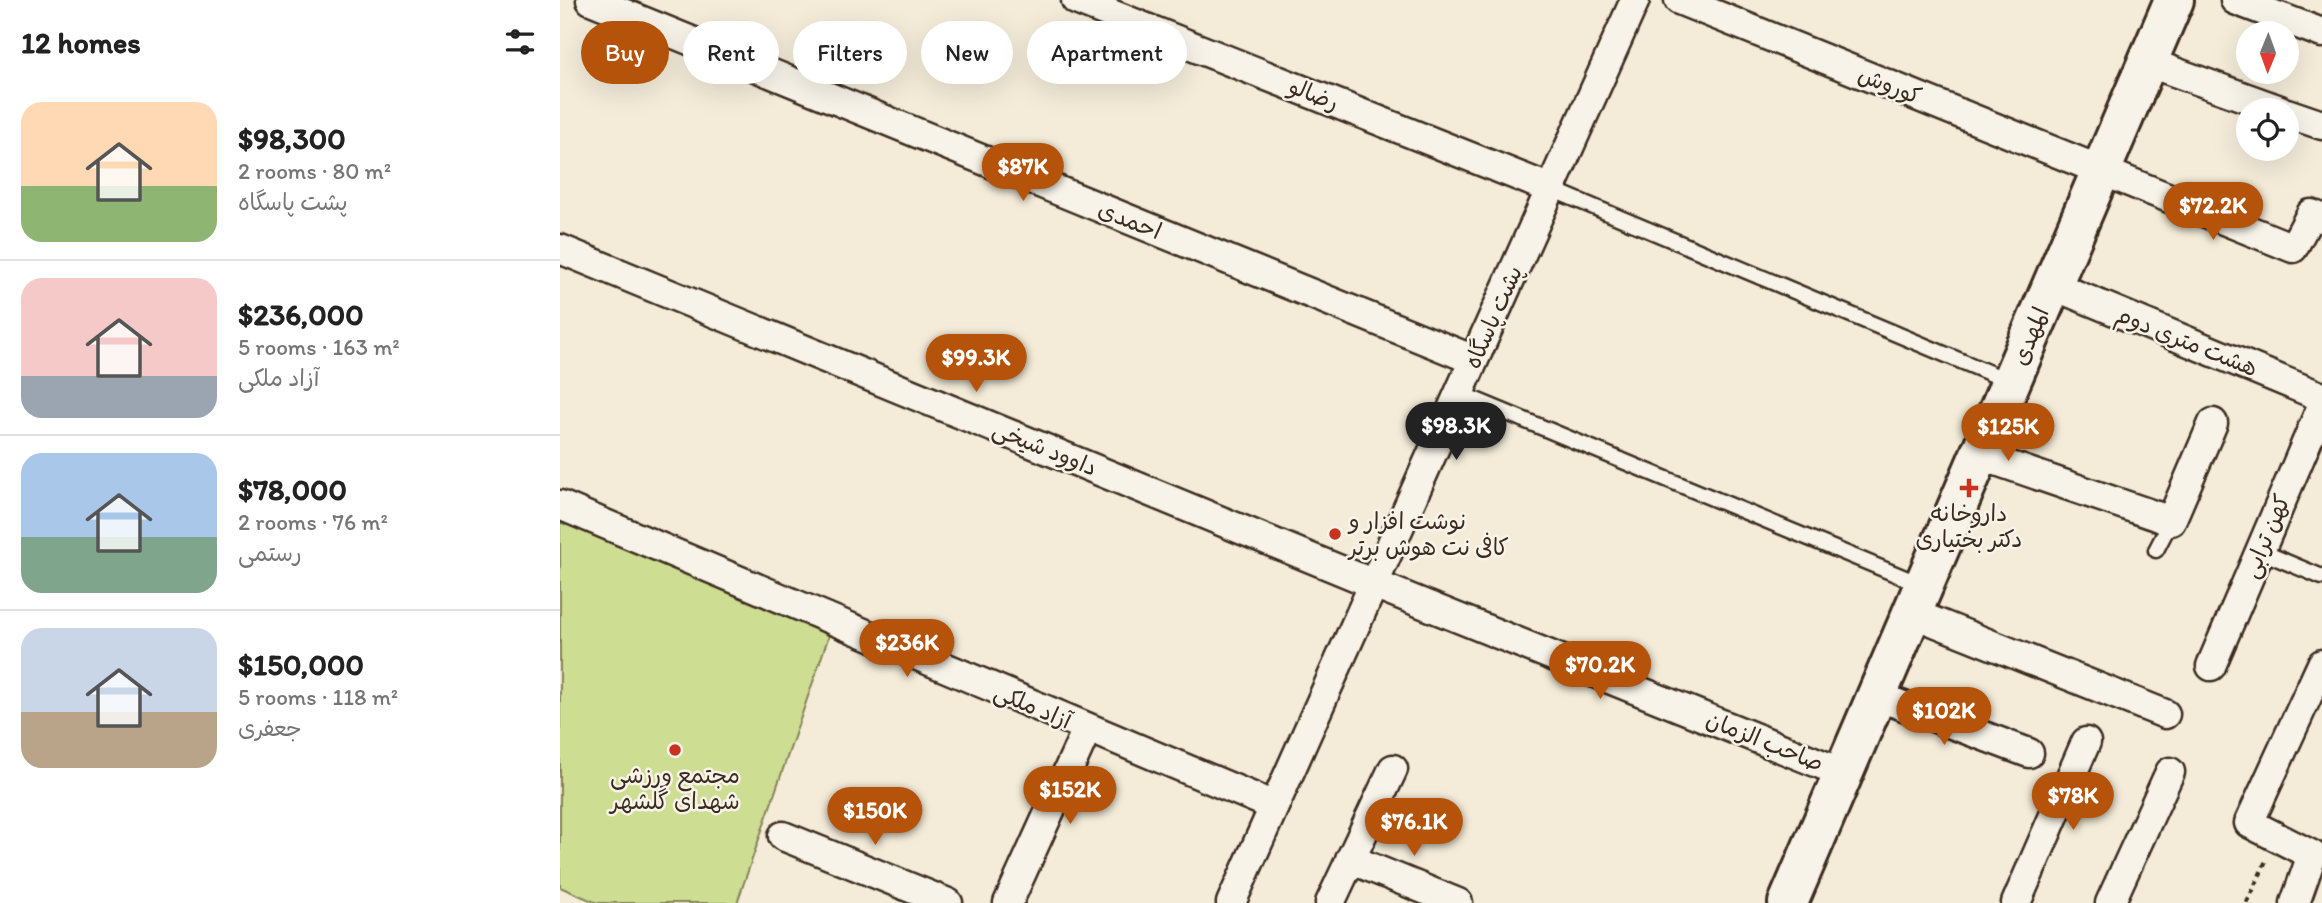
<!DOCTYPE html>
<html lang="en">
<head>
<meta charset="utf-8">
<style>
	:root { --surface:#fff; --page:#f2f2f2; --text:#222; --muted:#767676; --line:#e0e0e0; --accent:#b45309 }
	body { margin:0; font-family:Itim,"Playpen Sans Arabic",sans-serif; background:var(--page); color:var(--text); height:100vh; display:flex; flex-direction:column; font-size:26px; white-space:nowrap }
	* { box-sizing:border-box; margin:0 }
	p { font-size:23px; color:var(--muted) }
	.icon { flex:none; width:38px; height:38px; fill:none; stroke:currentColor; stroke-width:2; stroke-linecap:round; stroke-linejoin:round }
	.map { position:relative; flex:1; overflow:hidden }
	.details { display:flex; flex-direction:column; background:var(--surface); width:560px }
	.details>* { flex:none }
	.top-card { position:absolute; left:21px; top:21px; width:665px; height:63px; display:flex; gap:14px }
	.needle { width:46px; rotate:181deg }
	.controls { position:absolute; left:1676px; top:21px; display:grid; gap:14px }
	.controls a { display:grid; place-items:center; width:63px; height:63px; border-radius:50%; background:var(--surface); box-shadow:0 7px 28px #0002; font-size:35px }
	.price { position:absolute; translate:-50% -60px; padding:0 16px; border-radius:24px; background:var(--accent); color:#fff; font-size:23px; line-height:46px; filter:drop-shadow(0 2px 4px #0008) }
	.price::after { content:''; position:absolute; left:50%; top:42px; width:21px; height:16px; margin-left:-10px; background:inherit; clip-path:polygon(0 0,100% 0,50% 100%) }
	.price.active { background:#222; color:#fff }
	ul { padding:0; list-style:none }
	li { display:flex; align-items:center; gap:21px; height:175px; padding:0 21px }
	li+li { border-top:2px solid var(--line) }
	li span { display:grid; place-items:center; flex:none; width:196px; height:140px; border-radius:21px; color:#555 }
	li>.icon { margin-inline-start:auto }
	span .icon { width:84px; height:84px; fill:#fffc; stroke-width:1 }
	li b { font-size:30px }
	h2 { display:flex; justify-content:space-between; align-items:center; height:84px; padding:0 21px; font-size:30px }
	.tag { padding:0 24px; border-radius:32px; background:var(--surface); box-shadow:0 7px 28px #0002; font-size:24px; line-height:63px }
	.tag.active { background:var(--accent); color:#fff }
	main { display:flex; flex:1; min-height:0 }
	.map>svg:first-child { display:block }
	.green { fill:#cddd91; stroke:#848458; stroke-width:2 }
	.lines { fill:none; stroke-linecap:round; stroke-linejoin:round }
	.lane-casing { stroke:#3b2a1e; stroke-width:19 }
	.street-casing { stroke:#3b2a1e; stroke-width:33 }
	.secondary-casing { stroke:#3b2a1e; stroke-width:44 }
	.path { stroke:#3b2a1e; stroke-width:4.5; stroke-dasharray:5 5; stroke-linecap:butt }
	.lane { stroke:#f7f3e8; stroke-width:14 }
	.street { stroke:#f7f3e8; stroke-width:28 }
	.secondary { stroke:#f7f3e8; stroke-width:38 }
	.poi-dot { fill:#c8321e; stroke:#f7f3e8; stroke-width:2.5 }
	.labels { text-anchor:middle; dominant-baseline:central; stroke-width:5; stroke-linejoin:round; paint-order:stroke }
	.street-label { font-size:23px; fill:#3b2a1e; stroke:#f7f3e8 }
	.poi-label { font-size:23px; fill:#3b2a1e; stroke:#f7f3e8 }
</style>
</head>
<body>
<main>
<section class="details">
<h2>12 homes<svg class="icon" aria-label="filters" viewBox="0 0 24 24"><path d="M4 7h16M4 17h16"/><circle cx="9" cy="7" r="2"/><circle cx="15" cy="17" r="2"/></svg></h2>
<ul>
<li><span style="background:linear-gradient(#ffd9b3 60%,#8fb573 0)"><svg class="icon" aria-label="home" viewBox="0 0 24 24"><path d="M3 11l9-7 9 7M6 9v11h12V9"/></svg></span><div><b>$98,300</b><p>2 rooms · 80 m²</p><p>پشت پاسگاه</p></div></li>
<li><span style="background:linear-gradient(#f6c9c9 70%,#9aa5b1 0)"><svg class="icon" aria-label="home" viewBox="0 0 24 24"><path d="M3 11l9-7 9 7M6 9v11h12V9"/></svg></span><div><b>$236,000</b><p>5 rooms · 163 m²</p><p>آزاد ملکی</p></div></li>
<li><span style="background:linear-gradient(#a9c7e8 60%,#7fa58c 0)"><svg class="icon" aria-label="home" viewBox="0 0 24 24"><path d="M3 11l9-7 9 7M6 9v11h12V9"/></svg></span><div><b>$78,000</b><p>2 rooms · 76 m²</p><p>رستمی</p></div></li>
<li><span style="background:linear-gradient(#c9d6e8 60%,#b9a48a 0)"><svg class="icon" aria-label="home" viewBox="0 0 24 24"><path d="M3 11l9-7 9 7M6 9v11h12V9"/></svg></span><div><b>$150,000</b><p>5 rooms · 118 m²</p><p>جعفری</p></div></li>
</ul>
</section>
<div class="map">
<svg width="1762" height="903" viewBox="0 0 1762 903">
	<rect width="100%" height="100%" fill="#f4ecd9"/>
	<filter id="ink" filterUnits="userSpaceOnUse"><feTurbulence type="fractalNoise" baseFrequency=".0143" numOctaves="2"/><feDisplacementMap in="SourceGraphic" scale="14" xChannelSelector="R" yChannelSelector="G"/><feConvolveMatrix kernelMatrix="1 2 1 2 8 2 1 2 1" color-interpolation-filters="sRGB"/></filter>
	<g filter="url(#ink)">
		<path class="green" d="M0,505L277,612L177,903H37L0,887Z"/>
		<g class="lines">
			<g class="lane-casing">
				<path id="lane" d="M991,189L1451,382
					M899,393L1362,585
					M1596,550L1611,521
					M1700,551L1762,577"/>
			</g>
			<g class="street-casing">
				<path id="street" d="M31,0L914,360
					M516,0L991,189
					M1119,0L1733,248L1751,214L1762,218
					M1675,0L1762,33
					M1587,62L1720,110
					M1727,113L1762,125
					M0,249L814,584L1283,773
					M1492,285L1762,397
					M1419,455L1611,521L1653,423
					M0,505L714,806
					M1352,613L1605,714
					M1651,666L1762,406
					M1317,696L1469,753
					M223,836L388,903
					M790,859L898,903
					M448,903L527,729
					M671,903L1075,0
					M770,903L833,769
					M1456,903L1526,742
					M1550,903L1610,772
					M1735,903L1752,855L1689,823L1762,664"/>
			</g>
			<g class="secondary-casing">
				<path id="secondary" d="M1228,903L1614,0"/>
			</g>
			<path class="path" d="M1687,903L1707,859"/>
			<use href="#lane" class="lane"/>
			<use href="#street" class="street"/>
			<use href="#secondary" class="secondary"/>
		</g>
	</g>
	<g class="poi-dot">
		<path d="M1405.5 477.5h7v7h7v7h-7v7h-7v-7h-7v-7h7z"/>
		<circle cx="775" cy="534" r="7"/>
		<circle cx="115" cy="750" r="7"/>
	</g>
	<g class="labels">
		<g class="street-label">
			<text transform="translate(1330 85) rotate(22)">کوروش</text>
			<text transform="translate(754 94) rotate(22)">رضالو</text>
			<text transform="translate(570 220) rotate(22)">احمدی</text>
			<text transform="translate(933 317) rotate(-66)">پشت پاسگاه</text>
			<text transform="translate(1470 336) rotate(-67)">المهدی</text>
			<text transform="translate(1627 341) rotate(22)">هشت متری دوم</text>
			<text transform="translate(485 448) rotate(22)">داوود شیخی</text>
			<text transform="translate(1706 536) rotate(-67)">کهن ترابی</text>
			<text transform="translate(473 706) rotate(23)">آزاد ملکی</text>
			<text transform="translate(1205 741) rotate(22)">صاحب الزمان</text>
		</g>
		<g class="poi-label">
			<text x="1409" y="513">داروخانه<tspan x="1409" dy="26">دکتر بختیاری</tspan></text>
			<text x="789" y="521" text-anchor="start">نوشت افزار و<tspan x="789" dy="26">کافی نت هوش برتر</tspan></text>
			<text x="115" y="775">مجتمع ورزشی<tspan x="115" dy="26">شهدای گلشهر</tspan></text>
		</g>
	</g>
</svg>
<div class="controls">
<a><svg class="needle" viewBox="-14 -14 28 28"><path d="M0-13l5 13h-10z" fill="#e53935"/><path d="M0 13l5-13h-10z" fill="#767676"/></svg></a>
<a><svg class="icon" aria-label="locate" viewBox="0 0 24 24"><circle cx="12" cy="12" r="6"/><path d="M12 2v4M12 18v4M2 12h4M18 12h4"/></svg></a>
</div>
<b class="price" style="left:463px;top:203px">$87K</b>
<b class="price" style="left:1653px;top:242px">$72.2K</b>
<b class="price" style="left:416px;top:394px">$99.3K</b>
<b class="price active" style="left:896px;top:462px">$98.3K</b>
<b class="price" style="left:1448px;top:463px">$125K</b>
<b class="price" style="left:347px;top:679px">$236K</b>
<b class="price" style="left:1040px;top:701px">$70.2K</b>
<b class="price" style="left:1384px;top:747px">$102K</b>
<b class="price" style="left:510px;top:826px">$152K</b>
<b class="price" style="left:1513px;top:832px">$78K</b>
<b class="price" style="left:315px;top:847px">$150K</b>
<b class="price" style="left:854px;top:858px">$76.1K</b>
<div class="top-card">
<a class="tag active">Buy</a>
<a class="tag">Rent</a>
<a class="tag">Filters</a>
<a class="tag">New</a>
<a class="tag">Apartment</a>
</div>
</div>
</main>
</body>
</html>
